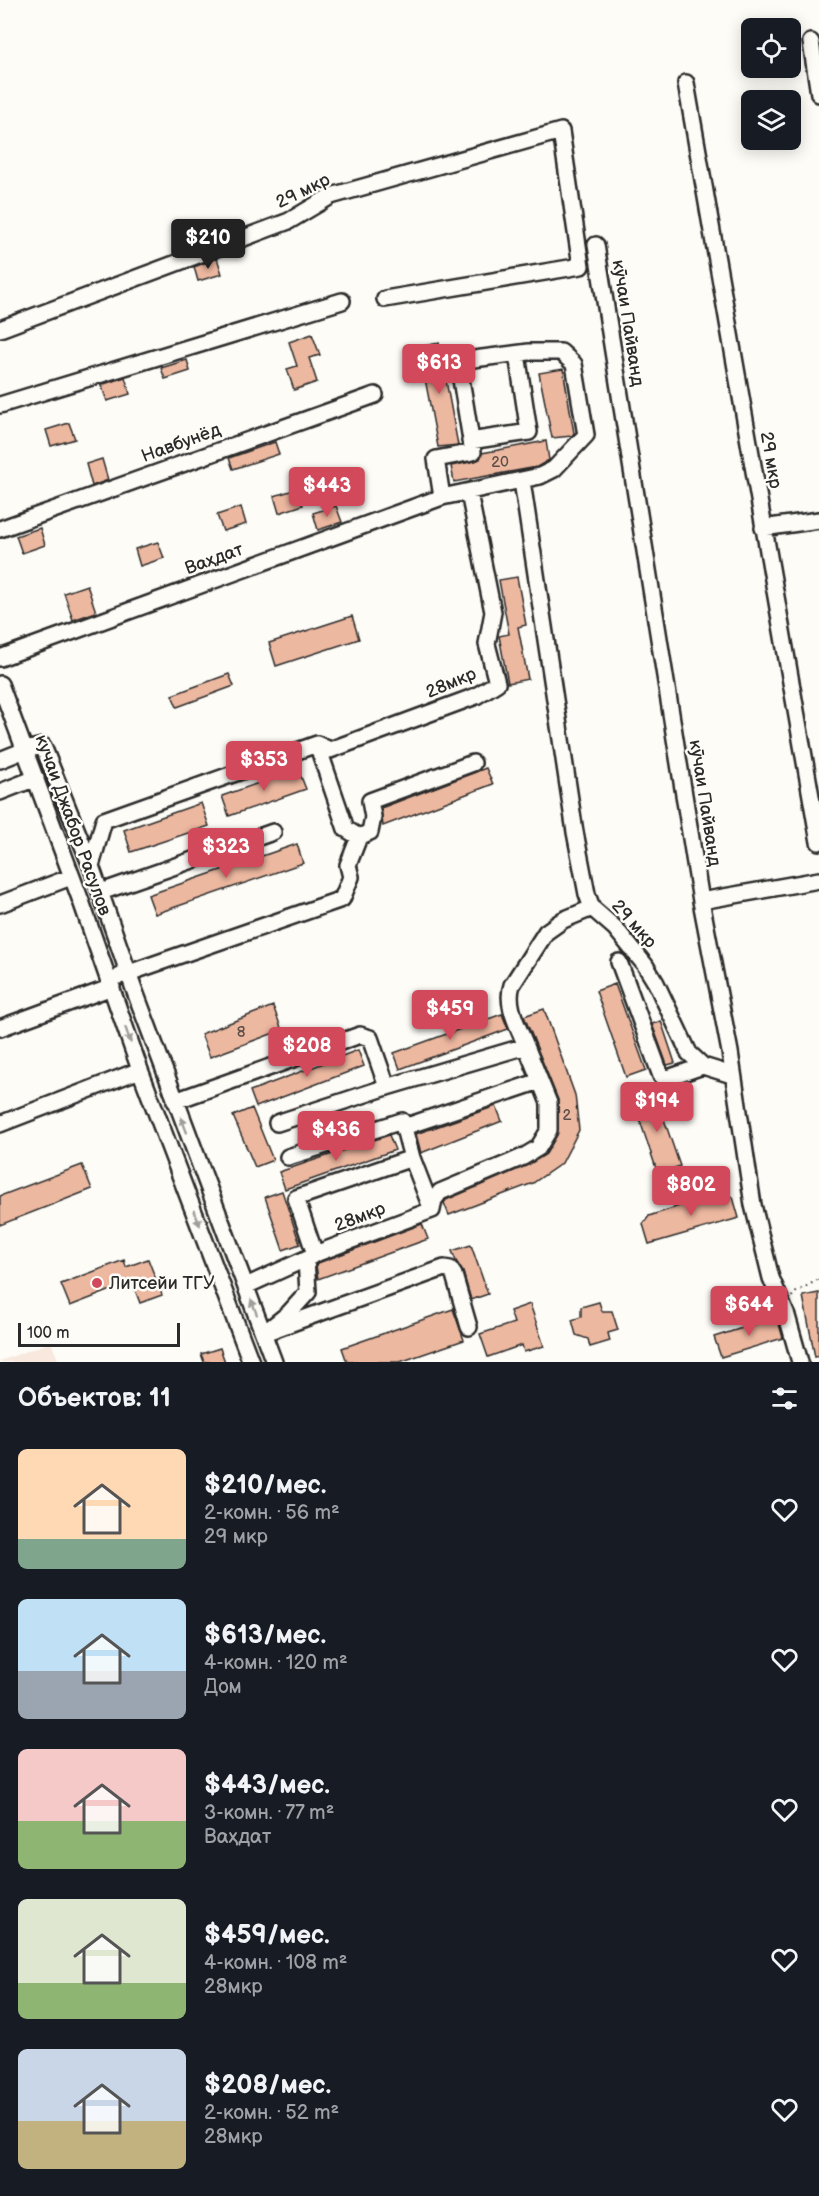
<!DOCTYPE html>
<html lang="ru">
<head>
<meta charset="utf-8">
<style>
	:root { --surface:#171b24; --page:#242831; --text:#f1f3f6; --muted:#9ea1a6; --accent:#d1495b }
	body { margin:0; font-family:"Balsamiq Sans",sans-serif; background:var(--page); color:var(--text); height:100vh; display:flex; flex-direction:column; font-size:22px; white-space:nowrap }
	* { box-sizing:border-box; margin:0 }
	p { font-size:20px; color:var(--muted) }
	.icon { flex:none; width:33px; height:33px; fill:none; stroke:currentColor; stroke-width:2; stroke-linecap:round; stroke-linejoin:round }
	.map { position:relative; height:1362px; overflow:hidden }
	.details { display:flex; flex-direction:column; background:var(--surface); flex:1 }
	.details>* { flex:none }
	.controls { position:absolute; left:741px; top:18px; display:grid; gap:12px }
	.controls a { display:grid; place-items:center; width:60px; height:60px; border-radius:9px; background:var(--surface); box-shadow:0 3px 15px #0003; font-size:30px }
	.scale { position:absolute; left:18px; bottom:15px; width:162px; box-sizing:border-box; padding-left:6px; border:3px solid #2b2b2b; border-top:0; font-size:16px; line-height:21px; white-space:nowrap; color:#2b2b2b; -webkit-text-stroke:4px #fdfcf7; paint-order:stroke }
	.price { position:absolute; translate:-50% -51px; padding:0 14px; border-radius:6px; background:var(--accent); color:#fff; font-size:20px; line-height:39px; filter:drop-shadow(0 2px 3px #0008) }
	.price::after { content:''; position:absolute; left:50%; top:36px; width:18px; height:14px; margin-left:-9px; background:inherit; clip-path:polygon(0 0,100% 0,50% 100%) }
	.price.current { background:#222; color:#fff }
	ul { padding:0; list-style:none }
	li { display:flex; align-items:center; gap:18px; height:150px; padding:0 18px }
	li span { display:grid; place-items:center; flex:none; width:168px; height:120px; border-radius:9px; color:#555 }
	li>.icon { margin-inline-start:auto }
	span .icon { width:72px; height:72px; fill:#fffc; stroke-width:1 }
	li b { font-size:26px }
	h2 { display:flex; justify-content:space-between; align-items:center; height:72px; padding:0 18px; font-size:26px }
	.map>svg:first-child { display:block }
	.built { fill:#f8e8dd }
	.building { fill:#edb8a0; stroke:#2b2b2b; stroke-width:1.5 }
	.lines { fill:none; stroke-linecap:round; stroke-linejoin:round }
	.minor-casing { stroke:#2b2b2b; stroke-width:20 }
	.path { stroke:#2b2b2b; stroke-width:2; stroke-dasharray:1.5 4.5; stroke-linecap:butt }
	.minor { stroke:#fdfcf7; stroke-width:15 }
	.oneway { fill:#9e9e9b }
	.poi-dot { fill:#d1495b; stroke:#fdfcf7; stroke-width:2 }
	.labels { text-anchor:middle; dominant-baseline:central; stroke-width:5; stroke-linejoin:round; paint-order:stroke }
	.number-label { font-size:15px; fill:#5c4e48 }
	.street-label { font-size:18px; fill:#2b2b2b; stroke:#fdfcf7 }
	.poi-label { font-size:18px; fill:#2b2b2b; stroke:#fdfcf7; text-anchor:start }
</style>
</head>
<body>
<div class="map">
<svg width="819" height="1362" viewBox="0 0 819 1362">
	<rect width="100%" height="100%" fill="#fdfcf7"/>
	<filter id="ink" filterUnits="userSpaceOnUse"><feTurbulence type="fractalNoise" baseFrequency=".0167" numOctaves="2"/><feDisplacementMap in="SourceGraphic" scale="12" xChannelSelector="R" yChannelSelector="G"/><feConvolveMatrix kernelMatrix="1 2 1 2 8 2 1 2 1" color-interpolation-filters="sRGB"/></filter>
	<g filter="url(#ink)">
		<path class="built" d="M51,1342L59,1362H0V1361Z"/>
		<path class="building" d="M217,258L222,274L198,281L194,267Z
			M312,334L320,355L309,358L317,382L294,390L287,369L297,366L289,342Z
			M439,343L458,445L438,447L419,347Z
			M187,360L190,371L165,379L161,368Z
			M563,369L574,433L572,436L552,438L539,373Z
			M125,377L130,394L107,401L101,385Z
			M69,423L75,439L51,446L46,430Z
			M546,441L549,460L537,467L454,482L451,466L475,461L480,459L482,453Z
			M275,442L279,454L233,469L229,458Z
			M102,459L108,480L92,486L86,464Z
			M297,489L303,505L279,513L274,496Z
			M336,506L342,522L318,530L313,513Z
			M241,507L246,524L223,531L217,515Z
			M40,528L45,545L22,553L16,536Z
			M158,542L164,558L140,566L135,549Z
			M517,577L526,625L518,627L528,679L508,683L499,636L509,634L499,580Z
			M87,585L96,612L73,620L64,593Z
			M352,616L359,639L276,666L269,643Z
			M229,674L234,686L177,707L172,695Z
			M486,768L493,784L383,826L381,808Z
			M298,769L306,789L229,816L222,796Z
			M201,803L209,826L131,852L124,830Z
			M297,844L303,863L155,914L148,895Z
			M615,984L646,1070L626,1077L596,991Z
			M273,1006L282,1030L210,1057L201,1034Z
			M544,1009L575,1095L579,1130L562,1163L533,1183L449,1215L444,1203L446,1200L528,1165L546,1154L557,1135L558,1100L524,1016Z
			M502,1014L508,1029L400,1069L394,1053Z
			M661,1021L675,1063L667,1065L652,1024Z
			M358,1050L364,1066L256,1107L250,1091Z
			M655,1093L680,1166L658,1174L633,1100Z
			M496,1106L502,1121L421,1153L416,1134Z
			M252,1108L273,1160L255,1167L233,1116Z
			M389,1135L395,1150L285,1189L279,1172Z
			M82,1165L92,1189L0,1225V1196Z
			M282,1191L300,1244L283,1250L265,1197Z
			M722,1192L733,1197L739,1218L649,1244L643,1224L649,1216Z
			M422,1224L428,1239L318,1279L316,1265L318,1263Z
			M471,1245L488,1294L471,1300L463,1272L456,1261L452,1251Z
			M148,1259L162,1295L140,1303L132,1282L70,1306L61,1284L124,1260L126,1267Z
			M819,1293V1356L815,1357L803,1296Z
			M599,1302L602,1311H612L618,1330L608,1333L610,1341L590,1347L588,1339L576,1335L572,1320L581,1317V1307Z
			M530,1304L544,1346L524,1352L522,1345L488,1357L480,1334L514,1323L510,1311Z
			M453,1309L464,1340L400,1362H347L342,1348Z
			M777,1317L783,1338L721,1357L714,1337Z
			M220,1348L225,1362H204L201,1354Z"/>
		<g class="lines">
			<g class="minor-casing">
				<path id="minor" d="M811,42L819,94
					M686,83L819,842
					M596,245L701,901L730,1052L753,1205L771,1278L787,1316L800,1362
					M0,329L289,221L331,196L561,131L581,266L385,299
					M0,405L342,301
					M470,441L529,432L517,354
					M522,481L575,832L587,894L592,908L615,928L645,965L656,983L689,1053L703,1066L732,1075
					M442,497L436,459L473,452L458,361L529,352H561L574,364L586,435L554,469L540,476L461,493
					M763,528L819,520
					M0,529L375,395
					M0,658L442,497L461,493L470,498L493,612L487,644L497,683L476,696L330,750L317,744
					M0,684L81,901L140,1070L251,1362
					M0,760L25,750L43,746L91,866
					M0,792L36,778
					M101,892L273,832
					M701,901L819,880
					M0,904L71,877
					M619,962L661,1076L665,1079L703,1066
					M120,976L342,899L351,877L348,865L359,837
					M0,1028L112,987
					M526,1046C519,1028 505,1005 512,985L546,932L563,920L592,908
					M175,1101L360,1035L370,1038L387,1087L277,1123
					M0,1124L140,1070
					M404,1127L540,1081
					M288,1157L402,1121L412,1158L296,1198L315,1254L432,1210L434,1200L440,1192L523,1157L538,1148L549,1130V1103L526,1046L387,1087
					M412,1158L432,1210
					M306,1259L308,1292L289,1313L264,1333L444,1268L450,1269L454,1275L469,1327
					M246,1286L312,1256
					M274,1362L134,989L91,866L104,820L317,744L346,829L359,837L370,832L373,817L370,801L473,763"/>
			</g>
			<path class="path" d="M792,1297L793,1294L819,1279"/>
			<use href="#minor" class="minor"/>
		</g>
		<defs><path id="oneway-solid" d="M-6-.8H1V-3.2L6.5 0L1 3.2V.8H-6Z" transform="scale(1.5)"/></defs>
		<g class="oneway">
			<use href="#oneway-solid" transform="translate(128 1035) rotate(71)"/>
			<use href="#oneway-solid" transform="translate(184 1125) rotate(-111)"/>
			<use href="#oneway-solid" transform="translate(197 1218) rotate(69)"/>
			<use href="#oneway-solid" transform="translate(254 1307) rotate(-111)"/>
		</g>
	</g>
	<circle class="poi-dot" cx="97" cy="1283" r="6"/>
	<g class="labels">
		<g class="number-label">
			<text x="500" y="462">20</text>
			<text x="241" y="1032">8</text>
			<text x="567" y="1115">2</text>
		</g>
		<g class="street-label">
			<text transform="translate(303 191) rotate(-26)">29 мкр</text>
			<text transform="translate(628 323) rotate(81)">кӯчаи Пайванд</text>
			<text transform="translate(181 443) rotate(-20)">Навбунёд</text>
			<text transform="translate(771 460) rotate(80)">29 мкр</text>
			<text transform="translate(214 559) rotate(-20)">Ваҳдат</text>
			<text transform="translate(451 683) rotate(-23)">28мкр</text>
			<text transform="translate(705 803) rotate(81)">кӯчаи Пайванд</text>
			<text transform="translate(73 825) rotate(70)">кучаи Джабор Расулов</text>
			<text transform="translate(634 924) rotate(48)">29 мкр</text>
			<text transform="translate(360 1217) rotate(-21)">28мкр</text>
		</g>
		<g class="poi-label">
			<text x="109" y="1283">Литсейи ТГУ</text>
		</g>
	</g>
</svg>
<div class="controls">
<a><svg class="icon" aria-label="locate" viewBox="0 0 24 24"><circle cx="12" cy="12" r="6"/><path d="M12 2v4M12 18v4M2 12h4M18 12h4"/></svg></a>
<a><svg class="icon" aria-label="layers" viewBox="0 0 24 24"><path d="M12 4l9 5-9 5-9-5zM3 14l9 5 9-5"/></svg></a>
</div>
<div class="scale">100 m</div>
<b class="price current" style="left:208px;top:270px">$210</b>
<b class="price" style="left:439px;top:395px">$613</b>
<b class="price" style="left:327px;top:518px">$443</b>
<b class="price" style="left:264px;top:792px">$353</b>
<b class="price" style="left:226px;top:879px">$323</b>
<b class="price" style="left:450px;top:1041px">$459</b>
<b class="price" style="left:307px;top:1078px">$208</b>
<b class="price" style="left:657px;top:1133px">$194</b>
<b class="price" style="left:336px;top:1162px">$436</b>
<b class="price" style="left:691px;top:1217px">$802</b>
<b class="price" style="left:749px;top:1337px">$644</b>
</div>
<section class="details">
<h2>Объектов: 11<svg class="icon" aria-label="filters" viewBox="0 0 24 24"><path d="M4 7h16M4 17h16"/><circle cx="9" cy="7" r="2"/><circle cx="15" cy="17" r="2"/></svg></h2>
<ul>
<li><span style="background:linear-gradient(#ffd9b3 75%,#7fa58c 0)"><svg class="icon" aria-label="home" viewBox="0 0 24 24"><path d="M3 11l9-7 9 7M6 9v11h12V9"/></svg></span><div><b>$210/мес.</b><p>2-комн. · 56 m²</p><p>29 мкр</p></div><svg class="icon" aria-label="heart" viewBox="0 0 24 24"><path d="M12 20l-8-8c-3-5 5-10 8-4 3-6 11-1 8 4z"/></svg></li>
<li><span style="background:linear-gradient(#bfe0f5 60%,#9aa5b1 0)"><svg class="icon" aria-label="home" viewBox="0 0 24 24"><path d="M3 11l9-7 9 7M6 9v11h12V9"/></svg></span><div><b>$613/мес.</b><p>4-комн. · 120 m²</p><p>Дом</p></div><svg class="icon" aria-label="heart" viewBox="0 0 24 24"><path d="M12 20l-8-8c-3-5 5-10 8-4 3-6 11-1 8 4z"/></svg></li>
<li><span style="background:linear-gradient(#f6c9c9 60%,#8fb573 0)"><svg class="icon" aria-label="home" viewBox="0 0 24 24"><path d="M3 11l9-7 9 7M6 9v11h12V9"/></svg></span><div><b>$443/мес.</b><p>3-комн. · 77 m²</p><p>Ваҳдат</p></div><svg class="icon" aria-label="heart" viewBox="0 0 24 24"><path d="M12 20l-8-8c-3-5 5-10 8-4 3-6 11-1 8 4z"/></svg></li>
<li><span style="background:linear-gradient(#dfe7d0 70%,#8fb573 0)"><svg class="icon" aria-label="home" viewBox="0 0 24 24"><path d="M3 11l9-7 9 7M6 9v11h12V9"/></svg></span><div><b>$459/мес.</b><p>4-комн. · 108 m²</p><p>28мкр</p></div><svg class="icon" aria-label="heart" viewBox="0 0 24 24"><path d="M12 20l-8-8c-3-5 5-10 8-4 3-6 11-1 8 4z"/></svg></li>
<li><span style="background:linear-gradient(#c9d6e8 60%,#c2b280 0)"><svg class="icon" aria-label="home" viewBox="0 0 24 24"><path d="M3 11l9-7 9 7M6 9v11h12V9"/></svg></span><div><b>$208/мес.</b><p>2-комн. · 52 m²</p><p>28мкр</p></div><svg class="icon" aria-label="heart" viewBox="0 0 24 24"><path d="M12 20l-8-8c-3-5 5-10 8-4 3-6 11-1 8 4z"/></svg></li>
</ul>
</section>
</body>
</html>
